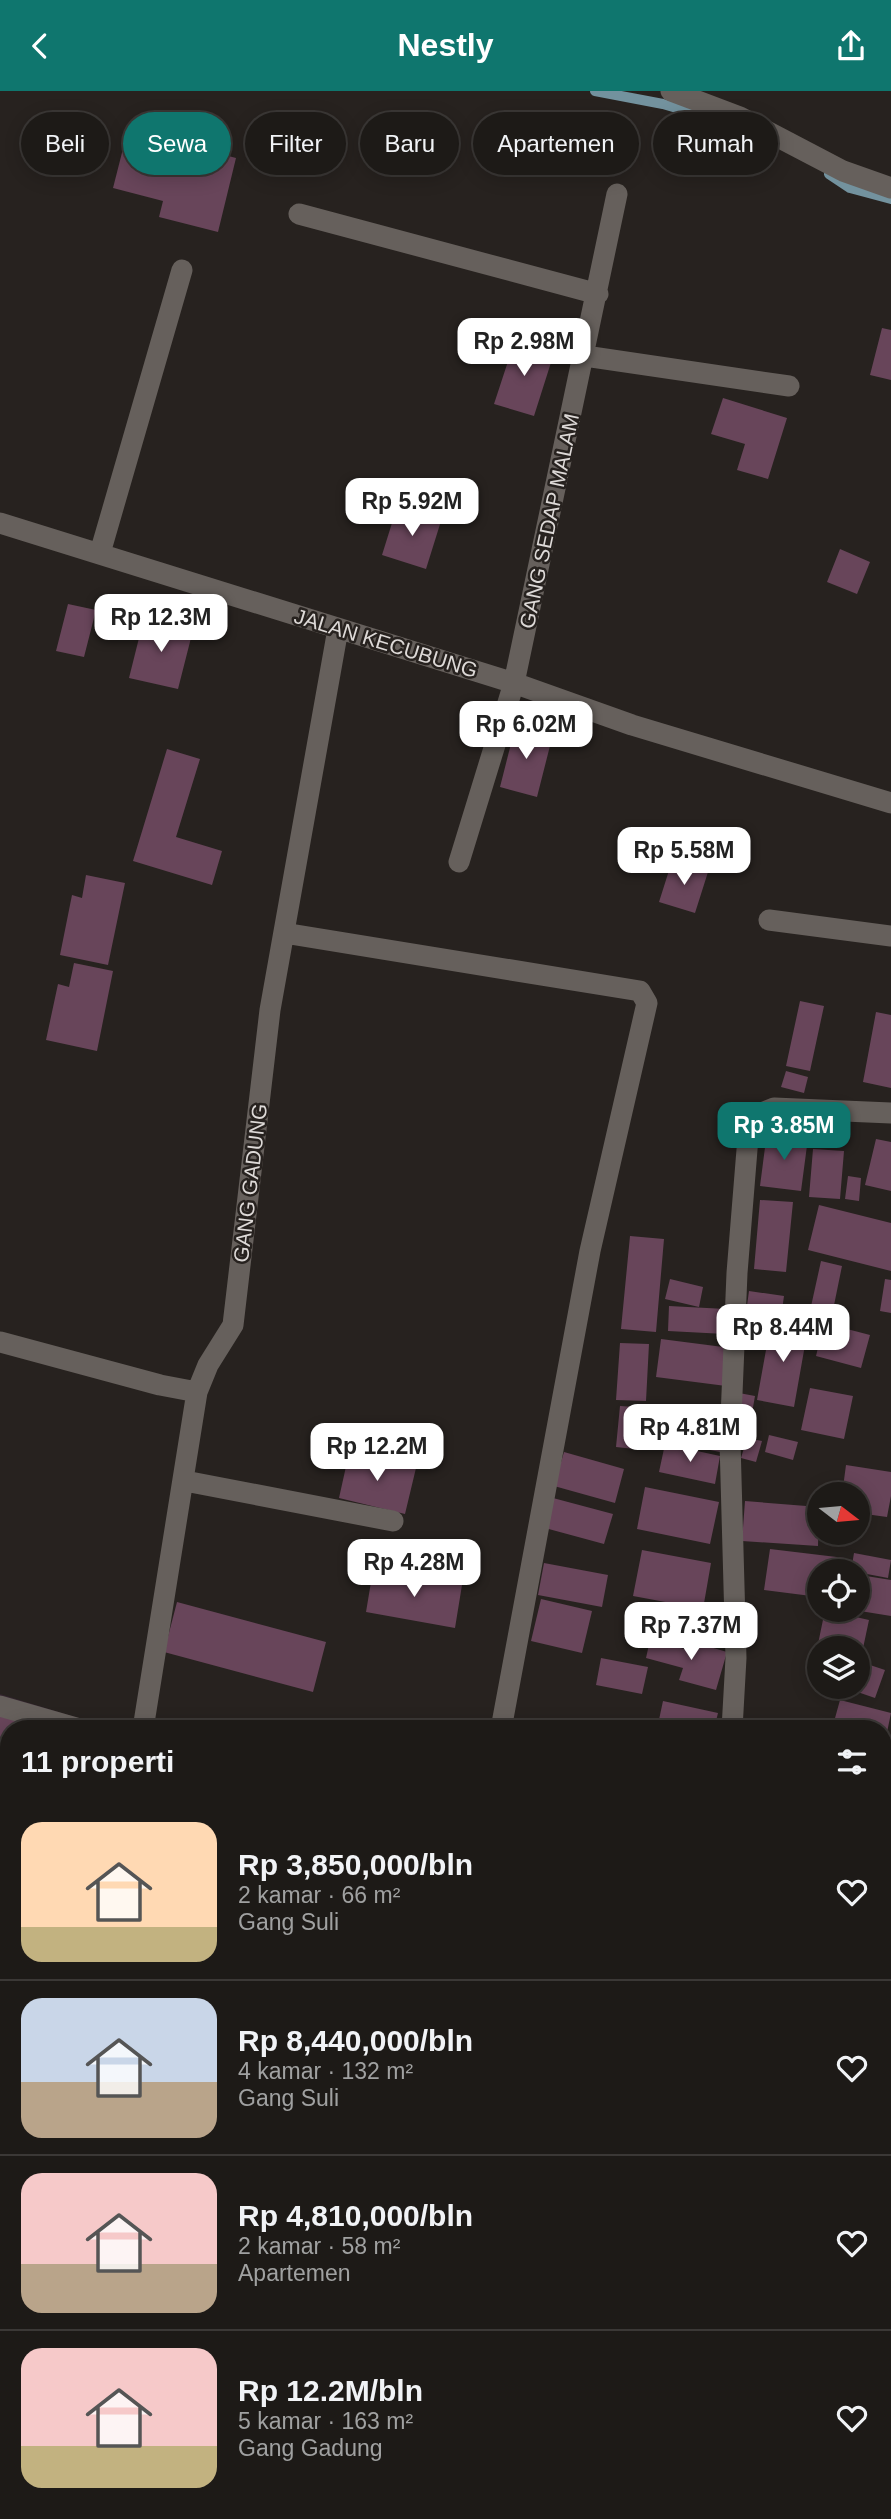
<!DOCTYPE html>
<html lang="id">
<head>
<meta charset="utf-8">
<style>
	:root { --surface:#1d1a17; --page:#2a2724; --text:#f1f3f6; --muted:#a0a1a1; --line:#3b3836; --accent:#0f766e }
	body { margin:0; font-family:Arial,sans-serif; background:var(--page); color:var(--text); height:100vh; display:flex; flex-direction:column; font-size:26px; white-space:nowrap }
	* { box-sizing:border-box; margin:0 }
	p { font-size:23px; color:var(--muted) }
	.icon { flex:none; width:38px; height:38px; fill:none; stroke:currentColor; stroke-width:2; stroke-linecap:round; stroke-linejoin:round }
	.map { position:relative; flex:1; overflow:hidden }
	.details { position:absolute; left:0px; top:1629px; width:892px; height:800px; display:flex; flex-direction:column; background:var(--surface); border-radius:28px 28px 0 0; box-shadow:0 4px 18px #0003,0 0 0 2px var(--line) }
	.details>* { flex:none }
	.banner { position:absolute; left:21px; top:21px; width:850px; height:63px; display:flex; gap:14px }
	.needle { width:46px; rotate:106deg }
	.buttons { position:absolute; left:807px; top:1391px; display:grid; gap:14px }
	.buttons a { display:grid; place-items:center; width:63px; height:63px; border-radius:50%; background:var(--surface); box-shadow:0 4px 18px #0003,0 0 0 2px var(--line); font-size:35px }
	.price { position:absolute; translate:-50% -60px; padding:0 16px; border-radius:14px; background:#fff; color:#222; font-size:23px; line-height:46px; filter:drop-shadow(0 2px 4px #0008) }
	.price::after { content:''; position:absolute; left:50%; top:42px; width:21px; height:16px; margin-left:-10px; background:inherit; clip-path:polygon(0 0,100% 0,50% 100%) }
	.price.selected { background:var(--accent); color:#fff }
	ul { padding:0; list-style:none }
	li { display:flex; align-items:center; gap:21px; height:175px; padding:0 21px }
	li+li { border-top:2px solid var(--line) }
	li span { display:grid; place-items:center; flex:none; width:196px; height:140px; border-radius:21px; color:#555 }
	li>.icon { margin-inline-start:auto }
	span .icon { width:84px; height:84px; fill:#fffc; stroke-width:1 }
	li b { font-size:30px }
	h2 { display:flex; justify-content:space-between; align-items:center; height:84px; padding:0 21px; font-size:30px }
	.chip { padding:0 24px; border-radius:32px; background:var(--surface); box-shadow:0 4px 18px #0003,0 0 0 2px var(--line); font-size:24px; line-height:63px }
	.chip.selected { background:var(--accent); color:#fff }
	header { display:flex; justify-content:space-between; align-items:center; height:91px; padding:0 21px; background:var(--accent); color:#fff; font-size:32px; font-weight:800 }
	.map>svg:first-child { display:block }
	.education { fill:#34252f }
	.lines { fill:none; stroke-linecap:round; stroke-linejoin:round }
	.stream { stroke:#73929e; stroke-width:10 }
	.building { fill:#68455a }
	.path { stroke:#7c7875; stroke-width:4.5; stroke-dasharray:7 3.5; stroke-linecap:butt }
	.minor { stroke:#66605c; stroke-width:21 }
	.labels { text-anchor:middle; dominant-baseline:central; stroke-width:5; stroke-linejoin:round; paint-order:stroke }
	.street-label { font-size:21px; fill:#ddd9d7; stroke:#27221f }
</style>
</head>
<body>
<header><svg class="icon" aria-label="back" viewBox="0 0 24 24"><path d="M15 5l-7 7 7 7"/></svg>Nestly<svg class="icon" aria-label="share" viewBox="0 0 24 24"><path d="M12 15V3M7 8l5-5 5 5M5 13v7h14v-7"/></svg></header>
<div class="map">
<svg width="891" height="2428" viewBox="0 0 891 2428">
	<rect width="100%" height="100%" fill="#27221f"/>
	<path class="education" d="M0,1603L114,1638H9V2420H470L468,2428H0Z"/>
	<g class="lines">
		<path class="stream" d="M595,0L663,13L707,26L757,45
			M829,83L850,97L891,108"/>
	</g>
	<path class="building" d="M128,38L236,67L218,141L159,126L163,110L113,97Z
		M882,237L891,239V289L870,284Z
		M515,249L554,262L534,325L494,313Z
		M723,307L787,327L768,388L737,379L745,353L711,343Z
		M397,416L441,430L426,478L382,464Z
		M840,458L870,471L857,503L827,491Z
		M68,513L96,519L84,566L56,560Z
		M144,527L193,539L178,598L129,587Z
		M516,633L553,643L537,706L500,696Z
		M167,658L200,668L176,746L222,760L212,794L133,770Z
		M672,770L708,781L695,822L659,811Z
		M86,784L125,792L108,874L60,864L72,804L82,807Z
		M74,872L113,880L97,960L46,949L58,893L69,896Z
		M800,910L824,915L810,980L786,975Z
		M876,921L891,924V997L863,991Z
		M786,980L808,986L804,1002L781,996Z
		M767,1041L808,1047L801,1100L760,1095Z
		M876,1048L891,1051V1100L865,1094Z
		M813,1058L844,1060L840,1108L809,1106Z
		M848,1085L861,1087L859,1110L845,1108Z
		M760,1109L793,1111L786,1181L754,1178Z
		M819,1114L891,1132V1180L808,1159Z
		M630,1145L664,1148L656,1241L621,1238Z
		M821,1170L842,1175L832,1224L810,1220Z
		M670,1188L703,1196L699,1216L665,1208Z
		M885,1188L891,1189V1222L880,1220Z
		M749,1200L784,1205L781,1226L746,1222Z
		M669,1215L726,1218L725,1243L668,1240Z
		M771,1231L808,1237L794,1316L757,1309Z
		M824,1232L870,1244L861,1277L816,1265Z
		M661,1248L731,1257L726,1295L656,1286Z
		M620,1252L649,1253L646,1310L616,1309Z
		M810,1297L853,1305L844,1348L801,1339Z
		M739,1302L755,1305L749,1339L733,1336Z
		M620,1315L648,1317L644,1359L616,1356Z
		M657,1315L726,1329L720,1361L650,1347Z
		M769,1344L798,1351L793,1369L765,1361Z
		M747,1347L762,1350L756,1371L741,1367Z
		M665,1353L720,1365L715,1393L659,1381Z
		M564,1361L624,1378L615,1412L554,1395Z
		M349,1362L416,1377L405,1423L339,1407Z
		M846,1374L891,1381V1405L887,1426L858,1422V1404H842Z
		M645,1396L719,1411L710,1453L637,1438Z
		M553,1407L613,1423L604,1453L545,1437Z
		M745,1410L819,1416L818,1455L742,1450Z
		M770,1458L845,1467L843,1480H819V1506L764,1499Z
		M642,1459L711,1472L703,1518L633,1505Z
		M854,1462L891,1469L888,1487L851,1480Z
		M544,1472L608,1484L602,1516L538,1504Z
		M373,1479L462,1494L455,1537L366,1521Z
		M866,1485L891,1489V1525L860,1520Z
		M541,1508L592,1520L582,1562L531,1550Z
		M177,1511L326,1551L313,1601L164,1561Z
		M656,1518L679,1524L674,1548L650,1542Z
		M825,1519L869,1529L862,1562L858,1561V1558H840L818,1553Z
		M650,1549L688,1559L690,1550L727,1561L716,1599L679,1589L683,1577L646,1567Z
		M601,1567L648,1576L642,1603L596,1594Z
		M858,1570L885,1579L875,1607L843,1596H858Z
		M840,1609L891,1622L885,1651L884,1638H832Z
		M663,1610L718,1622L714,1638H657Z
		M0,1620L62,1638H9V1686L0,1684Z
		M884,1670L891,1672L885,1700H884Z
		M885,1858L891,1859V1904L884,1903Z
		M884,2068L891,2069L885,2099H884Z
		M9,2152V2269L0,2259V2158Z
		M884,2171L891,2174V2254L884,2277Z
		M884,2323L891,2325V2356L884,2354Z
		M884,2378L891,2380V2407L884,2405Z
		M372,2420H442L440,2428H370Z
		M841,2422L861,2427V2428H840Z
		M770,2423L792,2426V2428H770Z"/>
	<g class="lines">
		<path class="path" d="M0,1822L9,1812
			M0,1943L9,1945
			M0,2164L9,2159"/>
		<path class="minor" d="M671,0L740,26L843,80L891,97
			M299,123L598,203
			M585,265L789,295
			M0,432L514,592L632,634L891,712
			M100,462L182,179
			M459,771L514,592L617,103
			M769,829L891,845
			M284,842L640,900L647,912L590,1160L501,1638
			M0,1251L160,1294L197,1301
			M185,1390L393,1430
			M0,1615L80,1638
			M143,1638L197,1301L208,1274L233,1234L270,919L338,538
			M732,1638L736,1567L730,1351L737,1182L749,1034L754,1025L774,1017L891,1022
			M884,1847L891,1848
			M884,2300L891,2301
			M0,2313L3,2318L4,2377L0,2385
			M299,2428L302,2420
			M752,2428L753,2420
			M833,2428L835,2420"/>
	</g>
	<g class="labels">
		<g class="street-label">
			<text transform="translate(549 430) rotate(-78)">GANG SEDAP MALAM</text>
			<text transform="translate(386 552) rotate(17)">JALAN KECUBUNG</text>
			<text transform="translate(250 1092) rotate(-83)">GANG GADUNG</text>
		</g>
	</g>
</svg>
<div class="buttons">
<a><svg class="needle" viewBox="-14 -14 28 28"><path d="M0-13l5 13h-10z" fill="#e53935"/><path d="M0 13l5-13h-10z" fill="#a0a1a1"/></svg></a>
<a><svg class="icon" aria-label="locate" viewBox="0 0 24 24"><circle cx="12" cy="12" r="6"/><path d="M12 2v4M12 18v4M2 12h4M18 12h4"/></svg></a>
<a><svg class="icon" aria-label="layers" viewBox="0 0 24 24"><path d="M12 4l9 5-9 5-9-5zM3 14l9 5 9-5"/></svg></a>
</div>
<b class="price" style="left:524px;top:287px">Rp 2.98M</b>
<b class="price" style="left:412px;top:447px">Rp 5.92M</b>
<b class="price" style="left:161px;top:563px">Rp 12.3M</b>
<b class="price" style="left:526px;top:670px">Rp 6.02M</b>
<b class="price" style="left:684px;top:796px">Rp 5.58M</b>
<b class="price selected" style="left:784px;top:1071px">Rp 3.85M</b>
<b class="price" style="left:783px;top:1273px">Rp 8.44M</b>
<b class="price" style="left:690px;top:1373px">Rp 4.81M</b>
<b class="price" style="left:377px;top:1392px">Rp 12.2M</b>
<b class="price" style="left:414px;top:1508px">Rp 4.28M</b>
<b class="price" style="left:691px;top:1571px">Rp 7.37M</b>
<div class="banner">
<a class="chip">Beli</a>
<a class="chip selected">Sewa</a>
<a class="chip">Filter</a>
<a class="chip">Baru</a>
<a class="chip">Apartemen</a>
<a class="chip">Rumah</a>
</div>
<section class="details">
<h2>11 properti<svg class="icon" aria-label="filters" viewBox="0 0 24 24"><path d="M4 7h16M4 17h16"/><circle cx="9" cy="7" r="2"/><circle cx="15" cy="17" r="2"/></svg></h2>
<ul>
<li><span style="background:linear-gradient(#ffd9b3 75%,#c2b280 0)"><svg class="icon" aria-label="home" viewBox="0 0 24 24"><path d="M3 11l9-7 9 7M6 9v11h12V9"/></svg></span><div><b>Rp 3,850,000/bln</b><p>2 kamar · 66 m²</p><p>Gang Suli</p></div><svg class="icon" aria-label="heart" viewBox="0 0 24 24"><path d="M12 20l-8-8c-3-5 5-10 8-4 3-6 11-1 8 4z"/></svg></li>
<li><span style="background:linear-gradient(#c9d6e8 60%,#b9a48a 0)"><svg class="icon" aria-label="home" viewBox="0 0 24 24"><path d="M3 11l9-7 9 7M6 9v11h12V9"/></svg></span><div><b>Rp 8,440,000/bln</b><p>4 kamar · 132 m²</p><p>Gang Suli</p></div><svg class="icon" aria-label="heart" viewBox="0 0 24 24"><path d="M12 20l-8-8c-3-5 5-10 8-4 3-6 11-1 8 4z"/></svg></li>
<li><span style="background:linear-gradient(#f6c9c9 65%,#b9a48a 0)"><svg class="icon" aria-label="home" viewBox="0 0 24 24"><path d="M3 11l9-7 9 7M6 9v11h12V9"/></svg></span><div><b>Rp 4,810,000/bln</b><p>2 kamar · 58 m²</p><p>Apartemen</p></div><svg class="icon" aria-label="heart" viewBox="0 0 24 24"><path d="M12 20l-8-8c-3-5 5-10 8-4 3-6 11-1 8 4z"/></svg></li>
<li><span style="background:linear-gradient(#f6c9c9 70%,#c2b280 0)"><svg class="icon" aria-label="home" viewBox="0 0 24 24"><path d="M3 11l9-7 9 7M6 9v11h12V9"/></svg></span><div><b>Rp 12.2M/bln</b><p>5 kamar · 163 m²</p><p>Gang Gadung</p></div><svg class="icon" aria-label="heart" viewBox="0 0 24 24"><path d="M12 20l-8-8c-3-5 5-10 8-4 3-6 11-1 8 4z"/></svg></li>
</ul>
</section>
</div>
</body>
</html>
